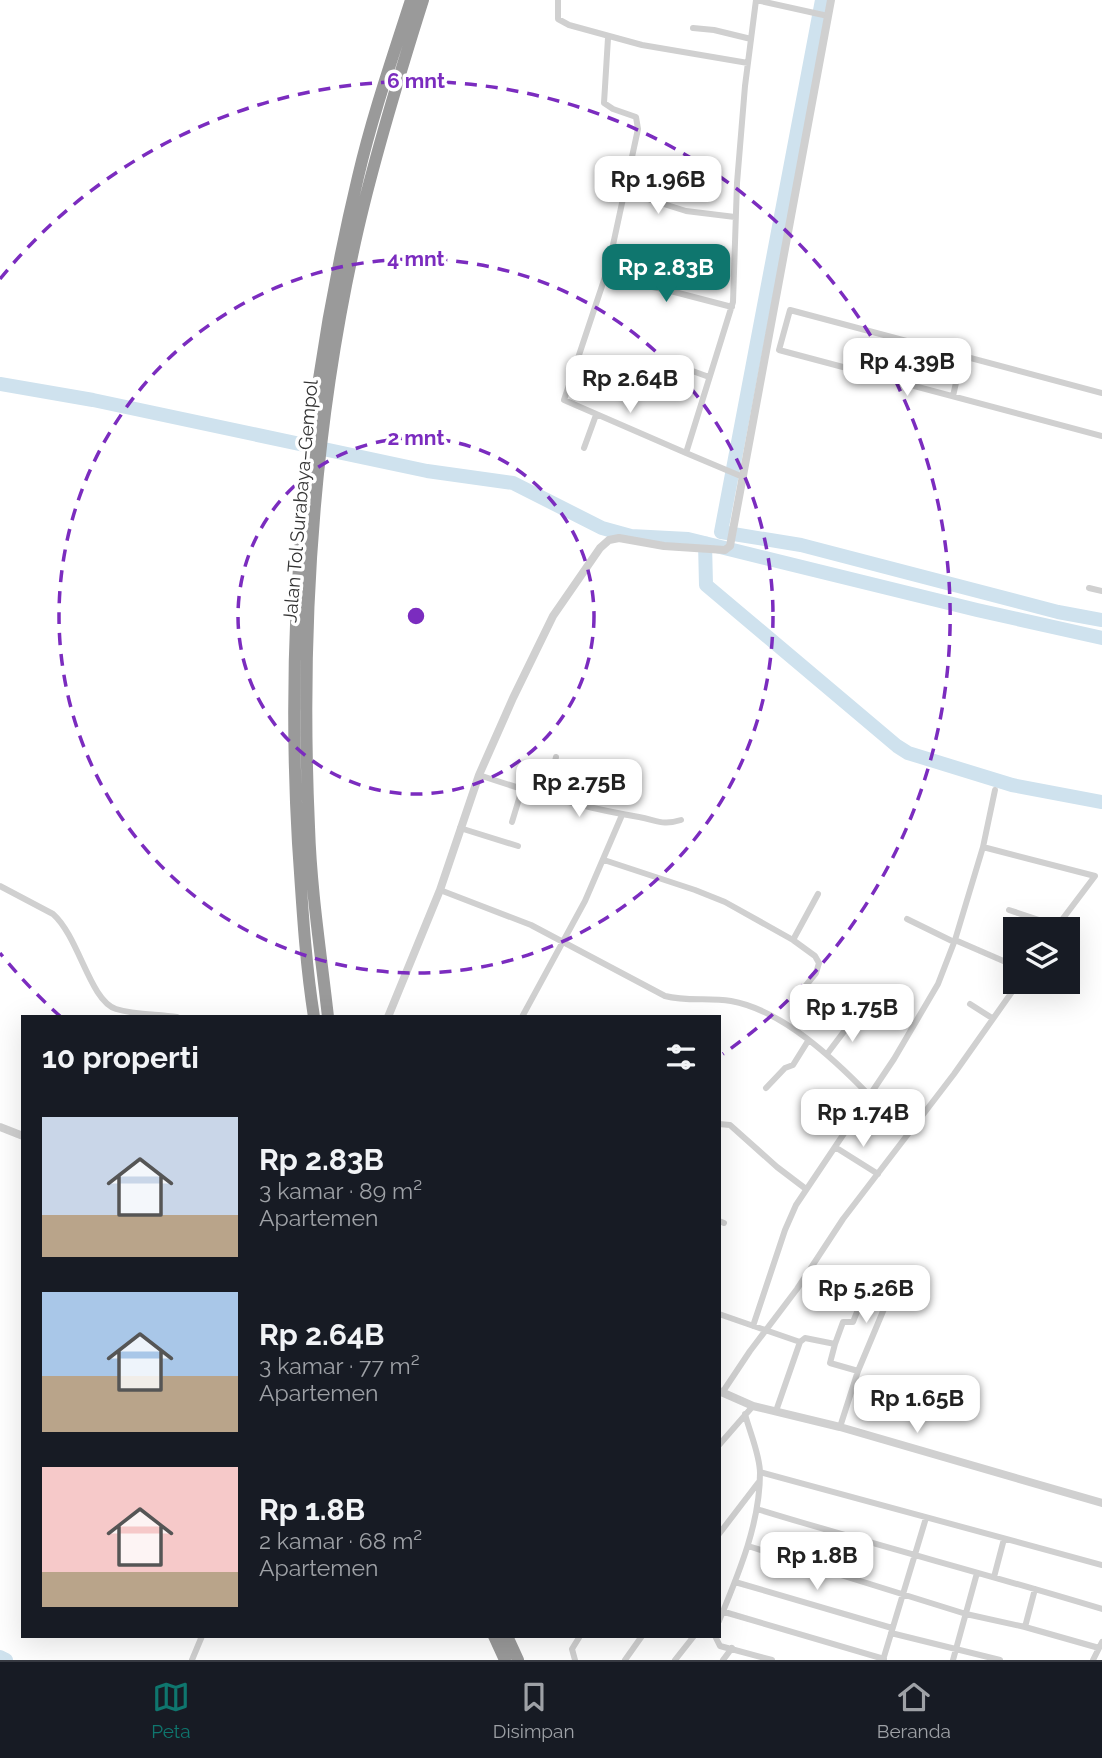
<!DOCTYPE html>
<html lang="id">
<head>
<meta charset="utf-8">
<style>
	:root { --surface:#171b24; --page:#20242c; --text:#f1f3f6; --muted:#9ea1a6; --line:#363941; --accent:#0f766e }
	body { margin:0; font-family:Raleway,sans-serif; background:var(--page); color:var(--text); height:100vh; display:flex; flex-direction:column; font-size:26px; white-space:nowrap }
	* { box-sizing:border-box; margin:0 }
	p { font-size:23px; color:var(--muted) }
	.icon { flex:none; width:38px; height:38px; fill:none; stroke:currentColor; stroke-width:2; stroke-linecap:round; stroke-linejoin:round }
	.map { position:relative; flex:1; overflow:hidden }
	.sheet { position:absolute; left:21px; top:1015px; width:700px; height:623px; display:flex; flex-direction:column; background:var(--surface); border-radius:0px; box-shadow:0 7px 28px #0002 }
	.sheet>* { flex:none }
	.buttons { position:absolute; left:1003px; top:917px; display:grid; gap:14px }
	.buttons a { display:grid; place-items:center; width:77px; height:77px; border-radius:0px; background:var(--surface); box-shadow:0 7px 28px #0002; font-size:35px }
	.price { position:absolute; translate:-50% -60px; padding:0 16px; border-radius:14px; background:#fff; color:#222; font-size:23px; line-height:46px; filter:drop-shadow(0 2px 4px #0008) }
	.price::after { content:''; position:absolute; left:50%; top:42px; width:21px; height:16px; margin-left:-10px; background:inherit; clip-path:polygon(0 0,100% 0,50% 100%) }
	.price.current { background:var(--accent); color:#fff }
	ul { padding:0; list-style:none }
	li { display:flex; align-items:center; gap:21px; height:175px; padding:0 21px }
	li span { display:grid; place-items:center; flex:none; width:196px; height:140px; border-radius:0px; color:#555 }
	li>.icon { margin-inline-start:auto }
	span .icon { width:84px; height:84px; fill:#fffc; stroke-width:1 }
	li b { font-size:30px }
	h2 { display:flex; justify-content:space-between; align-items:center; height:84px; padding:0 21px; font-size:30px }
	.dock { display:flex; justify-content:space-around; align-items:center; height:98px; border-top:2px solid var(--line); background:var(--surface); font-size:19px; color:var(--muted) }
	.dock a { display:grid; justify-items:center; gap:4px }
	.dock .current { color:var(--accent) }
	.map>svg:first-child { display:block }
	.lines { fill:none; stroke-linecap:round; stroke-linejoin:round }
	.river { stroke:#cfe2ee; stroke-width:14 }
	.minor { stroke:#d0d0d0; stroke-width:6 }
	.tertiary { stroke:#d0d0d0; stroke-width:8 }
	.motorway { stroke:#9a9a9a; stroke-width:12 }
	.ring { fill:none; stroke:#7b2cbf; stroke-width:3.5; stroke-dasharray:12 9 }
	.labels { text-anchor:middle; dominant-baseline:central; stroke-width:7; stroke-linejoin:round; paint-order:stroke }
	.street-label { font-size:19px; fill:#333; stroke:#fff }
	.centre { fill:#7b2cbf; stroke:#fff; stroke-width:3.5 }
	.ring-label { font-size:21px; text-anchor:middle; font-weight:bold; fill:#7b2cbf; stroke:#fff; stroke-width:7; stroke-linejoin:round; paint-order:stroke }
</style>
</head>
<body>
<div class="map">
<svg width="1102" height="1660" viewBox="0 0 1102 1660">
	<rect width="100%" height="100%" fill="#fff"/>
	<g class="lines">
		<path class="river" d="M822,0L721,532L801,545L1058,612L1102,620
			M0,384L93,400L427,471L513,483L602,528L631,536L688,539L977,610L1102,638
			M705,543L706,585L897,746L908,753L1012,785L1102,802
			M0,1657L6,1660"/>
		<path class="minor" d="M558,0V19L569,25L642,45L748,63
			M756,0L828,16
			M693,28L714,30L751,39
			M608,38L604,103L613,109L636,117L638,129L608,268L564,400L686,453
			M624,194L648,199L686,211L735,217
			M605,278L663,289L732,307
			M665,361L709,377
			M1102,393L790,310L779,350L1102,436
			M953,396L962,356
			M584,448L596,415
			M743,477L686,453L733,302L737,183L745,86L756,0
			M1089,588L1102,591
			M479,775C532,793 584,808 639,817C657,820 662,826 681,820
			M547,796L556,757
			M512,822L522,789
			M460,828L518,846
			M983,847L995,790
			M604,860L695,890L725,902L793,940L815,956L819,963L816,973L803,989
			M0,886L53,914C79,937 90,1001 116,1009C135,1015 157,1014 177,1017
			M440,890L531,925L665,996C687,1002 709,997 731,1001C782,1010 834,1059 869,1095
			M1009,910L1057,926
			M907,919L954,942
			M793,940L818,894
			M955,940L1015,966
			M970,1004L992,1018
			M522,1017L585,901L622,815
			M827,1054L855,1017
			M766,1088L785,1068L793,1065L808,1041
			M806,1100L817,1101L848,1125
			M719,1124L730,1125L777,1167L806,1189
			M835,1147L878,1174
			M719,1221L724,1223
			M719,1314L800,1342L805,1338L835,1344L830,1363L858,1371
			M753,1326L785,1230L796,1205L894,1059L938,984L955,940L983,847L1095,876L1055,929
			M835,1344L843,1322H853L866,1289
			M722,1393L750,1351L797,1289L843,1219L954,1074L1019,982
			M776,1411L800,1342
			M840,1427L858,1371L899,1273
			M719,1445L753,1406
			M760,1472L1102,1565
			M757,1509C871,1544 987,1574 1102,1609
			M719,1534L758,1483
			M748,1546L966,1614L1025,1627L1099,1648
			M994,1577L1004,1539
			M735,1582L892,1628
			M721,1611L884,1659
			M719,1621C738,1575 760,1524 760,1473C760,1455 750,1433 745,1414
			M1025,1627L1035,1589
			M891,1633L1000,1660
			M715,1636L720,1646L772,1660
			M192,1660L202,1636
			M575,1660L572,1649L580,1636
			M625,1660L642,1636
			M675,1660L694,1636
			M723,1660L732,1648
			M883,1660L926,1518
			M953,1660L977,1573
			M1093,1660L1102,1642"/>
		<path class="tertiary" d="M388,1017L440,890L479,775L513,698L553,616L600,548L609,540L619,538L664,546L725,550L730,546L831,0
			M0,1127L23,1136
			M719,1391L753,1406L840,1427L1102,1503"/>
		<path class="motorway" d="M314,1017C305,960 302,901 298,843C285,620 306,395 358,177C372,117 392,59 411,0
			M328,1017C321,954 311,891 309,827C300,627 313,425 358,229C376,151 399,76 423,0
			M494,1636L505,1660
			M507,1636L518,1660"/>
	</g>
	<g class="ring">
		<circle cx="416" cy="616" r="178"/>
		<circle cx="416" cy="616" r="357"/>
		<path d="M61 1017A535 535 0 0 1 0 953M0 279A535 535 0 1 1 723 1054"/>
	</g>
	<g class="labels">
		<g class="street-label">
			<text transform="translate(300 501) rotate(-85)">Jalan Tol Surabaya–Gempol</text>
		</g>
	</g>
	<circle cx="416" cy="616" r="10" class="centre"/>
	<g class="ring-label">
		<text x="416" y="88">6 mnt</text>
		<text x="416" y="266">4 mnt</text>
		<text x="416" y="445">2 mnt</text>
	</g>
</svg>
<div class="buttons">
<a><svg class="icon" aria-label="layers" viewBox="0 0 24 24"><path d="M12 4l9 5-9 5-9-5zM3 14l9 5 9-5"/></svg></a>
</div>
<b class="price" style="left:658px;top:216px">Rp 1.96B</b>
<b class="price current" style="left:666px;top:304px">Rp 2.83B</b>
<b class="price" style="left:907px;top:398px">Rp 4.39B</b>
<b class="price" style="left:630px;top:415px">Rp 2.64B</b>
<b class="price" style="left:579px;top:819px">Rp 2.75B</b>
<b class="price" style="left:852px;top:1044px">Rp 1.75B</b>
<b class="price" style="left:863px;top:1149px">Rp 1.74B</b>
<b class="price" style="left:866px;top:1325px">Rp 5.26B</b>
<b class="price" style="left:917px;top:1435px">Rp 1.65B</b>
<b class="price" style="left:817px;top:1592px">Rp 1.8B</b>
<section class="sheet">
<h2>10 properti<svg class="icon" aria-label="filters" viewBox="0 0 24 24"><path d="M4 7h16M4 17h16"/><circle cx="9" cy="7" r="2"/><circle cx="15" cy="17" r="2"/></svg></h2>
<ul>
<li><span style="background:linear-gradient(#c9d6e8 70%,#b9a48a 0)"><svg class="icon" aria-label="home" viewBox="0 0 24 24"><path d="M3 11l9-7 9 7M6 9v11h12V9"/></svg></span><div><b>Rp 2.83B</b><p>3 kamar · 89 m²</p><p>Apartemen</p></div></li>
<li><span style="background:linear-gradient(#a9c7e8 60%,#b9a48a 0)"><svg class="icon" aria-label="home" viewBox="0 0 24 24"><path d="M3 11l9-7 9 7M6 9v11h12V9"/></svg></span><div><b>Rp 2.64B</b><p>3 kamar · 77 m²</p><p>Apartemen</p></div></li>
<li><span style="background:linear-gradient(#f6c9c9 75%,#b9a48a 0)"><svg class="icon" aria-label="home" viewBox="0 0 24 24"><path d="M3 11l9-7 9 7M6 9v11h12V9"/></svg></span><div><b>Rp 1.8B</b><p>2 kamar · 68 m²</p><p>Apartemen</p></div></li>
</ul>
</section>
</div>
<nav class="dock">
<a class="current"><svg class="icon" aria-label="map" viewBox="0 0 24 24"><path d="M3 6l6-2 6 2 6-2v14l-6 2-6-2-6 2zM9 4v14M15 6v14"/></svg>Peta</a>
<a><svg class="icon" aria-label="saved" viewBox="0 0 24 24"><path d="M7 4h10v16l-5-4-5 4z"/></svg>Disimpan</a>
<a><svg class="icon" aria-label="home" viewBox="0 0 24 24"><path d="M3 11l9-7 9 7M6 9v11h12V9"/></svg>Beranda</a>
</nav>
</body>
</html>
